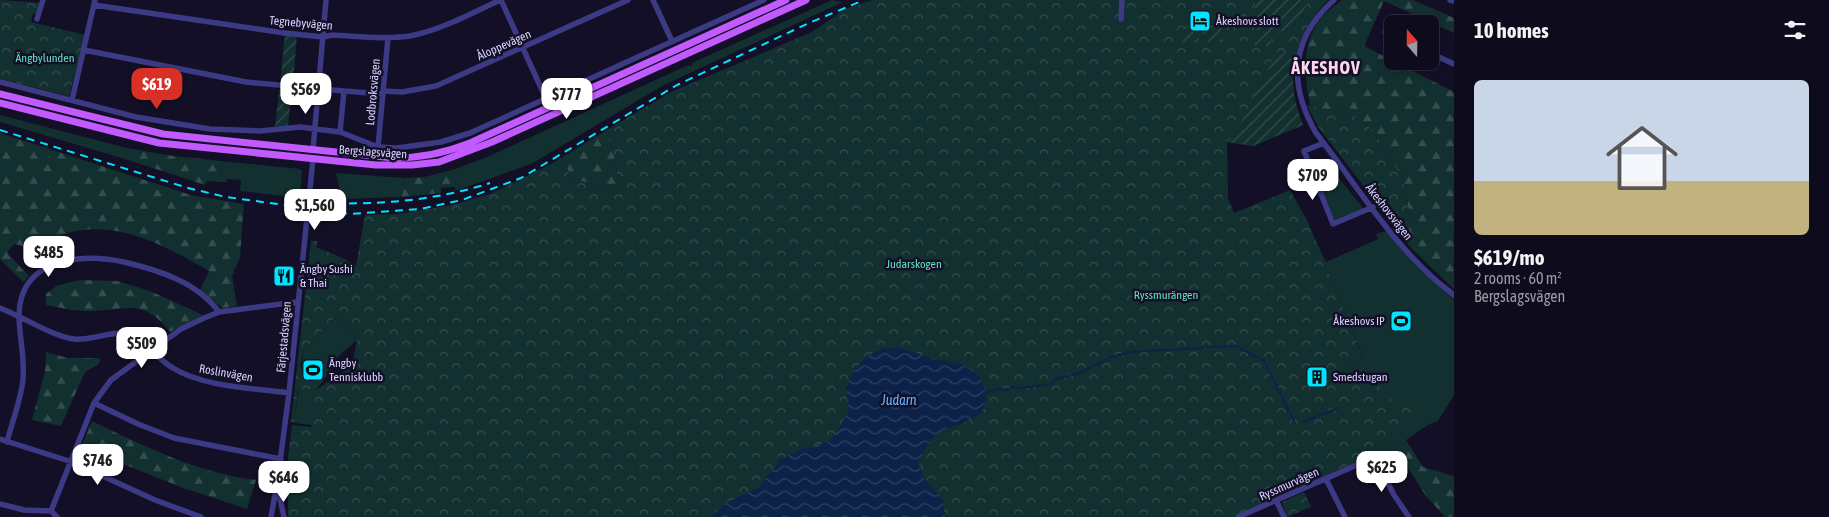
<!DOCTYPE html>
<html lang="en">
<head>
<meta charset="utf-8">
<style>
	:root { --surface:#0e0b1c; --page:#171425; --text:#f1f3f6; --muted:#9b9ba3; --line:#2e2b3b; --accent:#d93025 }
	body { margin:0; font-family:"Asap Condensed",sans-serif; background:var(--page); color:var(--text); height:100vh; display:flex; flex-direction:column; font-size:19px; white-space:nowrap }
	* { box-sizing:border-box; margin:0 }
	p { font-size:16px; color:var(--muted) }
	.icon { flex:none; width:28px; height:28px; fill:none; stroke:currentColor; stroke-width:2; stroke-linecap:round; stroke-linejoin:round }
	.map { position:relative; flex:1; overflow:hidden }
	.details { display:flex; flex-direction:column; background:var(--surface); width:375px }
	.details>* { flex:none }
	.needle { width:32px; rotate:340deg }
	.tools { position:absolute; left:1384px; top:15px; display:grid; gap:10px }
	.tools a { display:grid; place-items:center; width:55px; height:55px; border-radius:8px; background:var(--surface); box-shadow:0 2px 8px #0003,0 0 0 1px var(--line); font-size:25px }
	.price { position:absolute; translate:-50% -42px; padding:0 11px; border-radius:10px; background:#fff; color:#222; font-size:16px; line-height:32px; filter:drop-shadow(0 1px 2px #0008) }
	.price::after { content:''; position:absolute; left:50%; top:30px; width:15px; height:11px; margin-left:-8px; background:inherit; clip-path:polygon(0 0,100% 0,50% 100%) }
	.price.on { background:var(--accent); color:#fff }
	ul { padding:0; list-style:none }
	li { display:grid; align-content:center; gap:10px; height:265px; padding:0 20px }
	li+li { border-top:1px solid var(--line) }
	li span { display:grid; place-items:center; height:155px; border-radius:8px; color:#555 }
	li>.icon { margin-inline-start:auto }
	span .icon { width:90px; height:90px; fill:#fffc; stroke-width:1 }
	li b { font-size:21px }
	h2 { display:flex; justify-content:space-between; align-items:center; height:60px; padding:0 20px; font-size:21px }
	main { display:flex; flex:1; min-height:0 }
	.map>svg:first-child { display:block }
	.grass { fill:#12302f }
	.forest { fill:url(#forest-firs) }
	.park { fill:url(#park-crowns); fill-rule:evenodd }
	.garden { fill:url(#garden-furrows) }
	.water { fill:url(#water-waves) }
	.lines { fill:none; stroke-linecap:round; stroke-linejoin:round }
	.stream { stroke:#0c2248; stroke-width:2 }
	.minor { stroke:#3d3a85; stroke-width:5.5 }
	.major { stroke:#c25bff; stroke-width:7 }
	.rail { stroke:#00e5ff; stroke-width:2; stroke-dasharray:8 6; stroke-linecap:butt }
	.labels { text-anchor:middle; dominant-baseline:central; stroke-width:5; stroke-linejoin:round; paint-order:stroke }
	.poi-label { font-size:12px; fill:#d9d4ff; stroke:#130f26; text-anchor:start }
	.street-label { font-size:12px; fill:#d9d4ff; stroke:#130f26 }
	.park-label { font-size:12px; fill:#5fe0c0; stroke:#130f26 }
	.water-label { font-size:14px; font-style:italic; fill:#62b6ff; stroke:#130f26 }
	.district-label { font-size:18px; font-weight:bold; letter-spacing:1px; fill:#ffd6f0; stroke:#130f26 }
</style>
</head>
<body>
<main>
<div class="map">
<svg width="1454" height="517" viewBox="0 0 1454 517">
	<defs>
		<pattern id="forest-firs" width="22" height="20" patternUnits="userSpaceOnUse" patternTransform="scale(1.25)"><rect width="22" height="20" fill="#12302f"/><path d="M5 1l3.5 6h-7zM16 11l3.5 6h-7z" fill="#344d4e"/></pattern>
		<pattern id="park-crowns" width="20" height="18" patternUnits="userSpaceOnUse" patternTransform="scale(1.25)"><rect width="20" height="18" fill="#12302f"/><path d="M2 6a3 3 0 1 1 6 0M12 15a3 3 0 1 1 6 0" fill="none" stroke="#344d4e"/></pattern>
		<pattern id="garden-furrows" width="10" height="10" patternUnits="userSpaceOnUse" patternTransform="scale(1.25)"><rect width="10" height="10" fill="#12302f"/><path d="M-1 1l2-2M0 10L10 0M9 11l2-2" fill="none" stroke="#344d4e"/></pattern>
		<pattern id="water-waves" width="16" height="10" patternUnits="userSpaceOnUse" patternTransform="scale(1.25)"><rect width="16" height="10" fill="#0c2248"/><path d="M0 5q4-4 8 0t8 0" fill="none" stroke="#2f4163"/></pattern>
	</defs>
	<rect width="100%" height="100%" fill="#130f26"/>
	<path class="grass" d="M832,0L843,2L664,85L531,164L455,191V187H452V170L485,158L686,66H692V63Z
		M0,115L127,148L125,159L0,122Z
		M221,161L300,169L302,171L300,198L240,191L241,180L227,179L226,182H220Z
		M1329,166L1364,209L1335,221L1315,172Z
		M336,173L404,178L402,197L342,199Z
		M1387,231L1421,270L1454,299V395L1438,421L1428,425L1406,440L1397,451L1380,459L1375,454L1384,448L1374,374L1356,378L1350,363L1363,356L1312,233L1326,262L1378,239L1376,234Z
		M339,315L357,340L333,361L335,364L316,390L312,425L294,423L304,348L317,339L315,336L327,327L326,324Z"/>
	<path class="forest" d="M1342,0H1413L1454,18V33L1384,1L1364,46L1454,92V289L1412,249L1408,232L1410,217L1403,179L1374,131L1354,116L1310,105C1304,75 1301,44 1321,18C1327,11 1335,6 1342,0Z
		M607,130C608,138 610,143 613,150C616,161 615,170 620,183L617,191L612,194L603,187L571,178L567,168L551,164Z
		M0,133L191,195L244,204L240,257L232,276L237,306L222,308L200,290L209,271C169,248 124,222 76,231C56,235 34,251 14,244L7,253L29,276L23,282L0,259Z
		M127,148L173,156L221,161L220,182L207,181L205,185L125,159Z
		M452,170V187L441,188V193L402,197L404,178L424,177Z
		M80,280L117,281L150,291L203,315L170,332C142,295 122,312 85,311C72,311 58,307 46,305V294L56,286Z
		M46,352L68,358H100L99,364L85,372L61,426L32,420L45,371Z
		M92,421C144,446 197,473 256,480L247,509L183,488L81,447Z
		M1406,440L1423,467L1454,476V517H1445L1426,496L1397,451Z"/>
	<path class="park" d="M0,0L40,3L38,13H33L31,22L85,35L69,96L0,79Z
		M872,0H1328C1294,35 1283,80 1303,125L1253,146L1227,142L1228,198L1234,213L1290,190L1308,222L1363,357L1350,363L1356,378L1374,374L1383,395L1419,414L1384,448L1375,454L1233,517H288V457L292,425L311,427L315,390L298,388L294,423L291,422L311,241H318L316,247L345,259L356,266L365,215L398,214L452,205L490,194L551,164L567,168L571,178L603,187L612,194L617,191L620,183C615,170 616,161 613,150C610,143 608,138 607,130L671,92L812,32L845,9ZM339,315L357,340L352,366L316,390L313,380L310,381L300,367L304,348L317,339L315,336L327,327L326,324Z
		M1310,105L1354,116L1374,131L1403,179L1410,217L1408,232L1412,249L1319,128L1307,106Z
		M1304,492L1311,507L1287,517L1282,502Z"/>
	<path class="garden" d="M1255,0H1308V3L1293,30L1273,32L1270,46H1255V35L1264,36V30H1255Z
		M1221,25L1222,42H1206L1205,34H1199V42L1183,43L1184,26Z
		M285,33L297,34L293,86L280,85Z
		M1293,51L1296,52C1288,73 1295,106 1303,125L1253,146L1227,142L1234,136L1273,60L1280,54Z
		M279,89L292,90L288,126L275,128Z"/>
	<path class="water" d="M899,348C911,351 924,356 936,359C960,364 975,363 985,389C988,395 986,405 982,411C969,426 949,424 935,436C928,442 923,454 918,462L924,480L931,485L943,501L945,517H711L724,504L758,488L781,459L804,448L828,442L837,432L849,411L846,389L854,370L866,357L882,349Z"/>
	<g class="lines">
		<path class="stream" d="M1207,347L1236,346L1264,361L1294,421
			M986,392L1000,389L1009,390L1011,387L1022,388L1051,384L1055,379L1077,374L1112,357L1130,352L1203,348
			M1303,422L1338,408"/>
		<path class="minor" d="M501,0L546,99
			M653,0L672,41
			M1334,0C1290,39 1288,84 1316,133C1359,188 1397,253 1454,295
			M1450,0L1454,1
			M94,5L285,33L323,37L332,35C357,36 384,40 410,36C441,30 472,13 500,0
			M37,19L43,0
			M1121,19L1122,0
			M1385,32L1392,36
			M84,50L246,82L344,91L340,132
			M1430,53L1454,64
			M0,82L136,117L210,129L260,131L300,127L340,132L378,147L397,148L441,142L470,133L764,0
			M344,91L383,94
			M383,91L402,92L436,86L628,0
			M72,100L95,0
			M1324,143L1304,151L1333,224L1373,207
			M378,147L388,38
			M313,150L326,0
			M0,308C22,316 53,337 74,339C91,341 113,330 127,334C145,339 157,359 173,368C203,387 254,388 289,393
			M94,403L138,424L174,438L281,459
			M0,439L72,462L155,500L201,517
			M7,442C12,422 21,400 23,379C25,357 19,336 19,315C20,259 80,252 124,262C158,270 197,282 219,312
			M1326,479L1345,517
			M1277,502L1284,517
			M0,504L24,510L51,511L57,517
			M51,511L94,403L111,380L181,329L204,318L219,312L297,302
			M271,517L276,489
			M284,517L277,485L289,393L313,159
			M1238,517L1375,457L1394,495L1409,517"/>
		<path class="major" d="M0,94L163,134L394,158C421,158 445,153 470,143L786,0
			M0,103L159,143L376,165H412L439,162L492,142L806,0"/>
		<path class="rail" d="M0,130L188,188L226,197L351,214L420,209L462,200L521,178L677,85L809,23L864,0
			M307,202C369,206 431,202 490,183"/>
	</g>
	<defs>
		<g id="hotel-square" transform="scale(1.125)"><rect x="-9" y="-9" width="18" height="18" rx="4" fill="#00e5ff" stroke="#130f26"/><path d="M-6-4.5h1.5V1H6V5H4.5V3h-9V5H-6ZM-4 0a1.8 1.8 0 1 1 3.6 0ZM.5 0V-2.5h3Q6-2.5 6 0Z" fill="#111"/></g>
		<g id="restaurant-square" transform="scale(1.125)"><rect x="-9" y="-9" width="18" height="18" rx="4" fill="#00e5ff" stroke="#130f26"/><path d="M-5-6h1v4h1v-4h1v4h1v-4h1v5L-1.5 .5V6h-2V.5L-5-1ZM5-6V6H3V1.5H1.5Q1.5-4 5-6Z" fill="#111"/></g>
		<g id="stadium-square" transform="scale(1.125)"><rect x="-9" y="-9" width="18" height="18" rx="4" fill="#00e5ff" stroke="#130f26"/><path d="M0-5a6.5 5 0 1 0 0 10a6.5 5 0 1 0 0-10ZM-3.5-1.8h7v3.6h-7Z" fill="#111"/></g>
		<g id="building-square" transform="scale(1.125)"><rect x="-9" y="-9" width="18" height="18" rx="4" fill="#00e5ff" stroke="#130f26"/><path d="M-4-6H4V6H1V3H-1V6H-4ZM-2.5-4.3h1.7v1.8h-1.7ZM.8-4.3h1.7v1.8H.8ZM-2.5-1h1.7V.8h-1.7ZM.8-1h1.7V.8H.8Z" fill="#111"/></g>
	</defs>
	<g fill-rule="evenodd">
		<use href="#hotel-square" x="1200" y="21"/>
		<use href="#restaurant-square" x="284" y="276"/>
		<use href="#stadium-square" x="1401" y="321"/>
		<use href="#stadium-square" x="313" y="370"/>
		<use href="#building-square" x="1317" y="377"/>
	</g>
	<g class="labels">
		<g class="poi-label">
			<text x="1216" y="21">Åkeshovs slott</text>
			<text x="300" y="269">Ängby Sushi<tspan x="300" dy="14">&amp; Thai</tspan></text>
			<text x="1385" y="321" text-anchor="end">Åkeshovs IP</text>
			<text x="329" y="363">Ängby<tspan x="329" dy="14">Tennisklubb</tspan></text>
			<text x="1333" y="377">Smedstugan</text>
		</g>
		<g class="street-label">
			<text transform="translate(301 23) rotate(5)">Tegnebyvägen</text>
			<text transform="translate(504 45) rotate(-24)">Åloppevägen</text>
			<text transform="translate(373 92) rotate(-85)">Lodbroksvägen</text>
			<text transform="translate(373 152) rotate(4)">Bergslagsvägen</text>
			<text transform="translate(1389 212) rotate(52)">Åkeshovsvägen</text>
			<text transform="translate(284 337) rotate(-85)">Färjestadsvägen</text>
			<text transform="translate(226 373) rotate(10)">Roslinvägen</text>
			<text transform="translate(1289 484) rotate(-24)">Ryssmurvägen</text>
		</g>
		<g class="park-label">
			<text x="45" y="58">Ängbylunden</text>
			<text x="914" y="264">Judarskogen</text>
			<text x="1166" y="295">Ryssmurängen</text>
		</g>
		<g class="water-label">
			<text x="899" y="400">Judarn</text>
		</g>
		<g class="district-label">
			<text x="1326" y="67">ÅKESHOV</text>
		</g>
	</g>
</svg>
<div class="tools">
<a><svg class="needle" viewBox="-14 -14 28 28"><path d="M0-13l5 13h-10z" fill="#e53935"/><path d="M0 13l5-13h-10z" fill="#9b9ba3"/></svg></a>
</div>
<b class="price on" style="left:157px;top:110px">$619</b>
<b class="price" style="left:306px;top:115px">$569</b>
<b class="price" style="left:567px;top:120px">$777</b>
<b class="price" style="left:1313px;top:201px">$709</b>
<b class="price" style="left:315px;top:231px">$1,560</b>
<b class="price" style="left:49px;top:278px">$485</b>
<b class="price" style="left:142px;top:369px">$509</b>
<b class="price" style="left:98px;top:486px">$746</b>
<b class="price" style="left:1382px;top:493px">$625</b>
<b class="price" style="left:284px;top:503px">$646</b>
</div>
<section class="details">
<h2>10 homes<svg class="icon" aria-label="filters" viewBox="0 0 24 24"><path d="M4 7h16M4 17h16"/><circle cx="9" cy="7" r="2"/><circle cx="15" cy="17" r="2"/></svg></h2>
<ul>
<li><span style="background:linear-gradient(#c9d6e8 65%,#c2b280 0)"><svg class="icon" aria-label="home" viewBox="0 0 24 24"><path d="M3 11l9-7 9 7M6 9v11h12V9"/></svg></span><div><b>$619/mo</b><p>2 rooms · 60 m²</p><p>Bergslagsvägen</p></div></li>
</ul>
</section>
</main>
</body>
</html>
